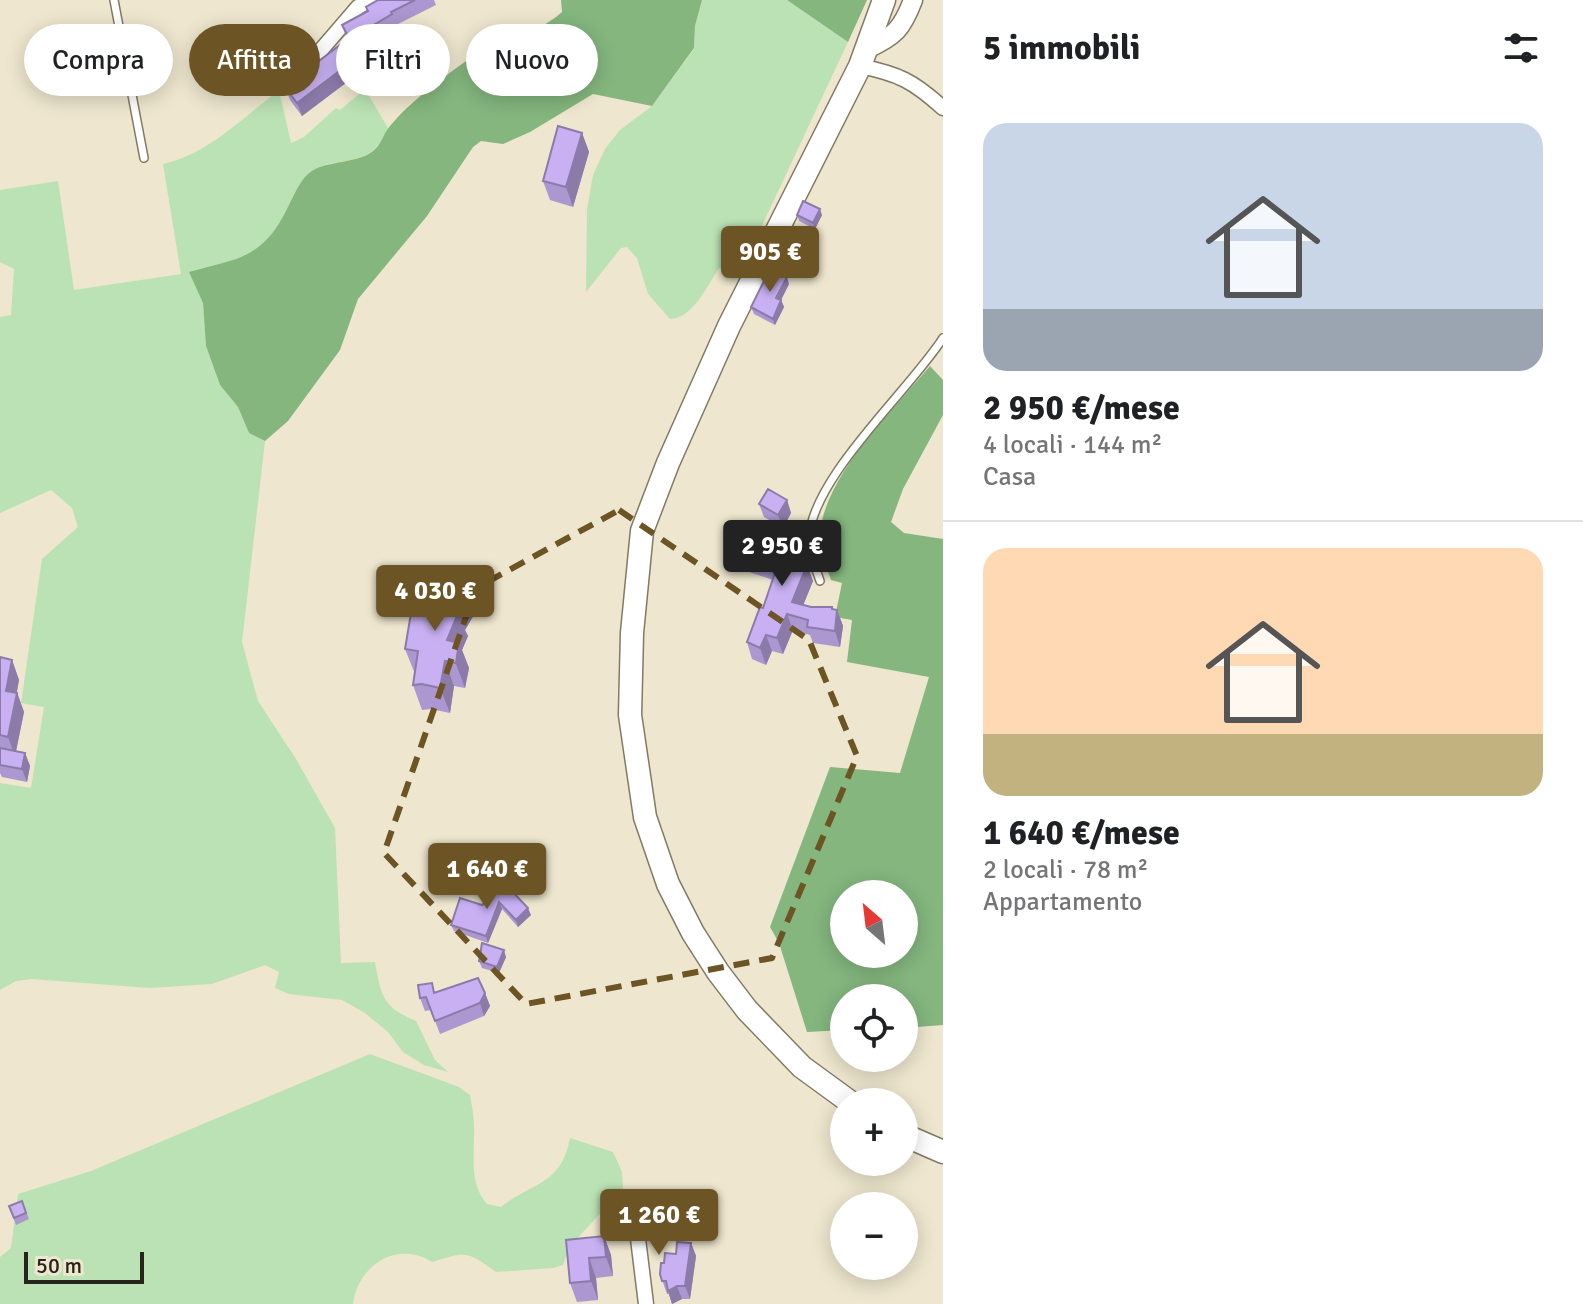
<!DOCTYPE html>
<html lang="it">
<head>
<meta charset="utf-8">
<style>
	:root { --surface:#fff; --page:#f2f2f2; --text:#202124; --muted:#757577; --line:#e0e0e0; --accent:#6c5424 }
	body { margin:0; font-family:Signika,sans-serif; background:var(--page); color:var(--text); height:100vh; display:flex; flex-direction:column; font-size:30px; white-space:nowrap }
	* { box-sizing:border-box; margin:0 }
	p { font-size:26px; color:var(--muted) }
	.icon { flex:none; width:44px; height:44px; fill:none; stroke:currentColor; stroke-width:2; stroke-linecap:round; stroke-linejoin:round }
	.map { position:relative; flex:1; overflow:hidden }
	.side { display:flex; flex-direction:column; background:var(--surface); width:640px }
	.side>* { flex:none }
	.banner { position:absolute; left:24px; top:24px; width:760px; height:72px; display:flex; gap:16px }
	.needle { width:52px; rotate:332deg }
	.controls { position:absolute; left:830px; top:880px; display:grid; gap:16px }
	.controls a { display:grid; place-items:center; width:88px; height:88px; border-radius:50%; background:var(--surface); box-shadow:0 4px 20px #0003; font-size:40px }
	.scale { position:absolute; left:24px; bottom:20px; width:120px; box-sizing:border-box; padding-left:8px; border:4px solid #27241b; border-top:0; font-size:22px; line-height:28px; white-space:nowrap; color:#27241b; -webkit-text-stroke:6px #eee6ce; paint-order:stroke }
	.price { position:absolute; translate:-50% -68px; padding:0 18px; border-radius:8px; background:var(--accent); color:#fff; font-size:26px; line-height:52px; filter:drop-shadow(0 2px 4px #0008) }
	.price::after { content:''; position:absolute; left:50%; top:48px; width:24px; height:18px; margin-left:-12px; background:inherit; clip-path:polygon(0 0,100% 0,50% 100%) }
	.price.current { background:#222; color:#fff }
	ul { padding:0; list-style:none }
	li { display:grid; align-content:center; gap:16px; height:424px; padding:0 40px }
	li+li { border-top:2px solid var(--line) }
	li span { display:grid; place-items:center; height:248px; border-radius:24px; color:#555 }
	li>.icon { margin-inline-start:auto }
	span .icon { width:144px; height:144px; fill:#fffc; stroke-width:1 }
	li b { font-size:34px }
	h2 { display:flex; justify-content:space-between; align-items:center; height:96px; padding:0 40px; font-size:34px }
	.chip { padding:0 28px; border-radius:36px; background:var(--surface); box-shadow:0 4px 20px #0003; font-size:28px; line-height:72px }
	.chip.current { background:var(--accent); color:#fff }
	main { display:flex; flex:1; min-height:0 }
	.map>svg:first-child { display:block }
	.green { fill:#bae2b4 }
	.forest { fill:#84b67e; fill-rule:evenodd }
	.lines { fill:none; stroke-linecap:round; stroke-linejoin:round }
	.service-casing { stroke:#817a64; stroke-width:10 }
	.minor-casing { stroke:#817a64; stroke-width:17 }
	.tertiary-casing { stroke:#817a64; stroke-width:21 }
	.primary-casing { stroke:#817a64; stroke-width:25 }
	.service { stroke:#fff; stroke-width:7 }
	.minor { stroke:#fff; stroke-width:14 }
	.tertiary { stroke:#fff; stroke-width:18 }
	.primary { stroke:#fff; stroke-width:22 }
	.wall { fill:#ac97d0 }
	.shaded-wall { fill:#8c7ba9 }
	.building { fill:#c8b0f2; stroke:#8c7ba9; stroke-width:2 }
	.marked { fill:none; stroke:#6c5424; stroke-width:6; stroke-dasharray:16 10; stroke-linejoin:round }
</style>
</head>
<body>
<main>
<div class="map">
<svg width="943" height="1304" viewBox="0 0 943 1304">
	<rect width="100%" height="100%" fill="#eee6ce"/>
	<path class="green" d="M702,0H787L848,42L751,249H743L732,272L719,268C708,285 692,319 670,319L648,294L637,258L627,247L621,248L586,292L587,210L593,175L605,149L620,130L652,106L694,49L695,26Z
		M365,89L388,128C368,176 333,150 307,176C290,193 285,222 269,240C249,262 215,263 190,273L203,303L206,346L220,385L238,407L249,433L265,441L242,642L258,701L296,759L335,828L341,963L375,962C381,995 382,1007 416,1021L435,1060L448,1072L424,1065L403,1052L388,1032L365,1013L342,1000L289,994L275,988L279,972L265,965L212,984L150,988L31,979L16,981L0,990V783L31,788L44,707L21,703L42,559L78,527L72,508L51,490L0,513V317L11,315L14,269L0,262V190L58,181L74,290L181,274L163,164C207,155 244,117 279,90L291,143L304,137L336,108L340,110Z
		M370,1054L459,1087L470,1095C472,1106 474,1117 474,1128C475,1155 468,1182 487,1204L501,1207C532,1182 561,1186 570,1138L613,1152L622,1172L623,1189L570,1246L563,1265L553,1268L496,1272C467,1251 467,1251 432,1262C397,1240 358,1265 353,1304H0V1257L11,1248L18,1194L91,1171Z"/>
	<path class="forest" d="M561,0H702L695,26L694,48L652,106L593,94L530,132L503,144L481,141L473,147L427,216L358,299L340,350L288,421L265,441L249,433L238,407L220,385L206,346L203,303L189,272C231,260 258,260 281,220C289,207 295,189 305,177C322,158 354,166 373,151C382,144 383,134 390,126C409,103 436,83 459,66C491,43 533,38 562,12Z
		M787,0H867L848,42Z
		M930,366L943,380V415L903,489L891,522L904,533L943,539V1025L904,1028V998H844V1030L807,1032L779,943L770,927L830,767L900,773L929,677L847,662L852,620L835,617L842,583L831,580C826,565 817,547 820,531C828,472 892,411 930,366ZM844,894H904V954H844Z"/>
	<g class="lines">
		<g class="service-casing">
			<path id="service" d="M114,0L144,158
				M820,581C816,568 808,552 809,539C811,478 910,390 943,338"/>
		</g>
		<g class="minor-casing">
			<path id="minor" d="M860,66C899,74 913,81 943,108
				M283,78L321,50L358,7L370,0
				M635,1214L646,1304"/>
		</g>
		<g class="tertiary-casing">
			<path id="tertiary" d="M867,49C895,36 902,29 913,0"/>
		</g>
		<g class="primary-casing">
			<path id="primary" d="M850,1102L802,1067L747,1010L718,972L693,933L668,884L645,817L630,715L632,633L642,531L668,463L729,326L860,66L884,0
				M904,1135L943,1152"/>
		</g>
		<use href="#service" class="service"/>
		<use href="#minor" class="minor"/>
		<use href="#tertiary" class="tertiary"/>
		<use href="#primary" class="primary"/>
	</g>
	<path class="wall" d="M378,0H434L436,5L396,25L397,28L373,41L377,52L347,68L351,79L302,116L290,100L285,87L347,39L342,25L367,11L366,7Z
		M582,133L589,152L573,207L550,200L543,181Z
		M797,215H822L815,229L799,221Z
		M789,284L781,300L784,307L775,325L754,314L751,307Z
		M787,500L791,513L783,528L764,517L759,504Z
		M730,547L813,581L803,605L837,610L843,626L840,647L813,643L810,635L793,630L783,654L772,651L766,665L752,659L747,642L763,608L773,580L740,569L738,565L736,563Z
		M469,583L478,608L465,630L468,636L462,650L469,668L465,688L454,686L450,713L431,709L422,710L413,685L415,674L405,649L436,606Z
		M0,657L12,660L19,680L17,692L24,712L16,751L25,753L30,766L27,782L2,777L0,773Z
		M509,888L531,915L518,927L502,909L488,943L454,931L451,925Z
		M506,957L499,973L482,968L479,961Z
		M435,993H485L490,1006L484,1016L440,1034L431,1010L425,1011L420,998Z
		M22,1201L29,1219L16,1225L9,1206Z
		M604,1236L611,1255L613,1276L596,1278L598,1300L577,1302L570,1283Z
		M691,1243L696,1256L690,1299H682L672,1304L669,1294H667L660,1274L664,1263Z"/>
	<path class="shaded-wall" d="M346,66L351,79L302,116L297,103Z
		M582,133L589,152L573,207L566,187Z
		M820,209L822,215L815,229L813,223Z
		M787,277L789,284L779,304L776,298Z
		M781,300L784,307L775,325L773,319Z
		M787,500L791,513L783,528L778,515Z
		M799,541L813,581L798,618L792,602Z
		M469,583L478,608L465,630L468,636L462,650L469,668L465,688L447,640L453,610Z
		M832,607L836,618L837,610L843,626L840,647L835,631Z
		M787,614L793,630L783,654L777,638Z
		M766,635L772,651L766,665L760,648Z
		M12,660L19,680L13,710L6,691Z
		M445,661L454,686L450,713L440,688Z
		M17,693L24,712L15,756L8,737Z
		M25,753L30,766L27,782L22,769Z
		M499,902L502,909L488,943L486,936Z
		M528,908L531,915L518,927L516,920Z
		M504,950L506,957L499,973L497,967Z
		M485,993L490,1006L484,1016L480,1003Z
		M604,1236L611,1255L613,1276L606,1257Z
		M691,1243L696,1256L690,1299L685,1286Z
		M589,1258L596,1278L598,1300L591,1281Z
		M677,1286L682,1299L672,1304L668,1291Z"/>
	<path class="building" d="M378,0H415L391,12L392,14L367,29L372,39L339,57L346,66L297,103L285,87L349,38L342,25L368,11L366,7Z
		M558,126L582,133L566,187L543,181Z
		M803,201L820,209L813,223L797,215Z
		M770,269L787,277L776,298L781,300L773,319L751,307Z
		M768,489L787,500L778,515L759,504Z
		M775,534L799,541L807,565L792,602L811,607H832V609L837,610L835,631L807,627L808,620L787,614L777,638L766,635L760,648L747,642L760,607L763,608L777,567L734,553L735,549L730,547L735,535L769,549Z
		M450,573L469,583L453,610L459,611L447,640L459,643L456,663L445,661L440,688L422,684L413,685L418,651L405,649L413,601L436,606L439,592Z
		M0,657L12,660L6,691L17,693L8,737L0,735Z
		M0,748L25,753L22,769L0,765Z
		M507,882L506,885L528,908L516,920L499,902L486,936L451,925L460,898L482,905Z
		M482,943L504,950L497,967L479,961Z
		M478,978L485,993L480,1003L435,1021L426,997L420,998L418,985L432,983L434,993Z
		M22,1201L26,1213L14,1218L9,1206Z
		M604,1236L606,1257L589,1258L591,1281L570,1283L566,1240Z
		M677,1242L691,1243L685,1286H677L668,1291L666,1281H662L660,1274L661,1263H664L665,1253L676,1254Z"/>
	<path class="marked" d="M619,510L809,640L857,756L772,958L526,1004L384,853L476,588Z"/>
</svg>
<div class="controls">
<a><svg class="needle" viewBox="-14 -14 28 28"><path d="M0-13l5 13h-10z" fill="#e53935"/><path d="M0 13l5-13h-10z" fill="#757577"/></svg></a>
<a><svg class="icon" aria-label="locate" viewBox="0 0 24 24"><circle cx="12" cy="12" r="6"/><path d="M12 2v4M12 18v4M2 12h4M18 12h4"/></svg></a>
<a>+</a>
<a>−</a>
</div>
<div class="scale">50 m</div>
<b class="price" style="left:770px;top:294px">905 €</b>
<b class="price current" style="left:782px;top:588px">2 950 €</b>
<b class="price" style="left:435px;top:633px">4 030 €</b>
<b class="price" style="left:487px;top:911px">1 640 €</b>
<b class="price" style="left:659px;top:1257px">1 260 €</b>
<div class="banner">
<a class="chip">Compra</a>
<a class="chip current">Affitta</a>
<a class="chip">Filtri</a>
<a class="chip">Nuovo</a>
</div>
</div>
<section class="side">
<h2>5 immobili<svg class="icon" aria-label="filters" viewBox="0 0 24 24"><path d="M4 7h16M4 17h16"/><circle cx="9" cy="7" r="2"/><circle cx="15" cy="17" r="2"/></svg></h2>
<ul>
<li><span style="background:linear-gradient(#c9d6e8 75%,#9aa5b1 0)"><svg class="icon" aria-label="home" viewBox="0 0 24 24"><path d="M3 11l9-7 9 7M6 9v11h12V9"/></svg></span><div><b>2 950 €/mese</b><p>4 locali · 144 m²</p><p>Casa</p></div></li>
<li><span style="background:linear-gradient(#ffd9b3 75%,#c2b280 0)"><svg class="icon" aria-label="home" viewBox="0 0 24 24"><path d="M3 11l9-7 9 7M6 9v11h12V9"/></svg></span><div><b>1 640 €/mese</b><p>2 locali · 78 m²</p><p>Appartamento</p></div></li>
</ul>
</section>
</main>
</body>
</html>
